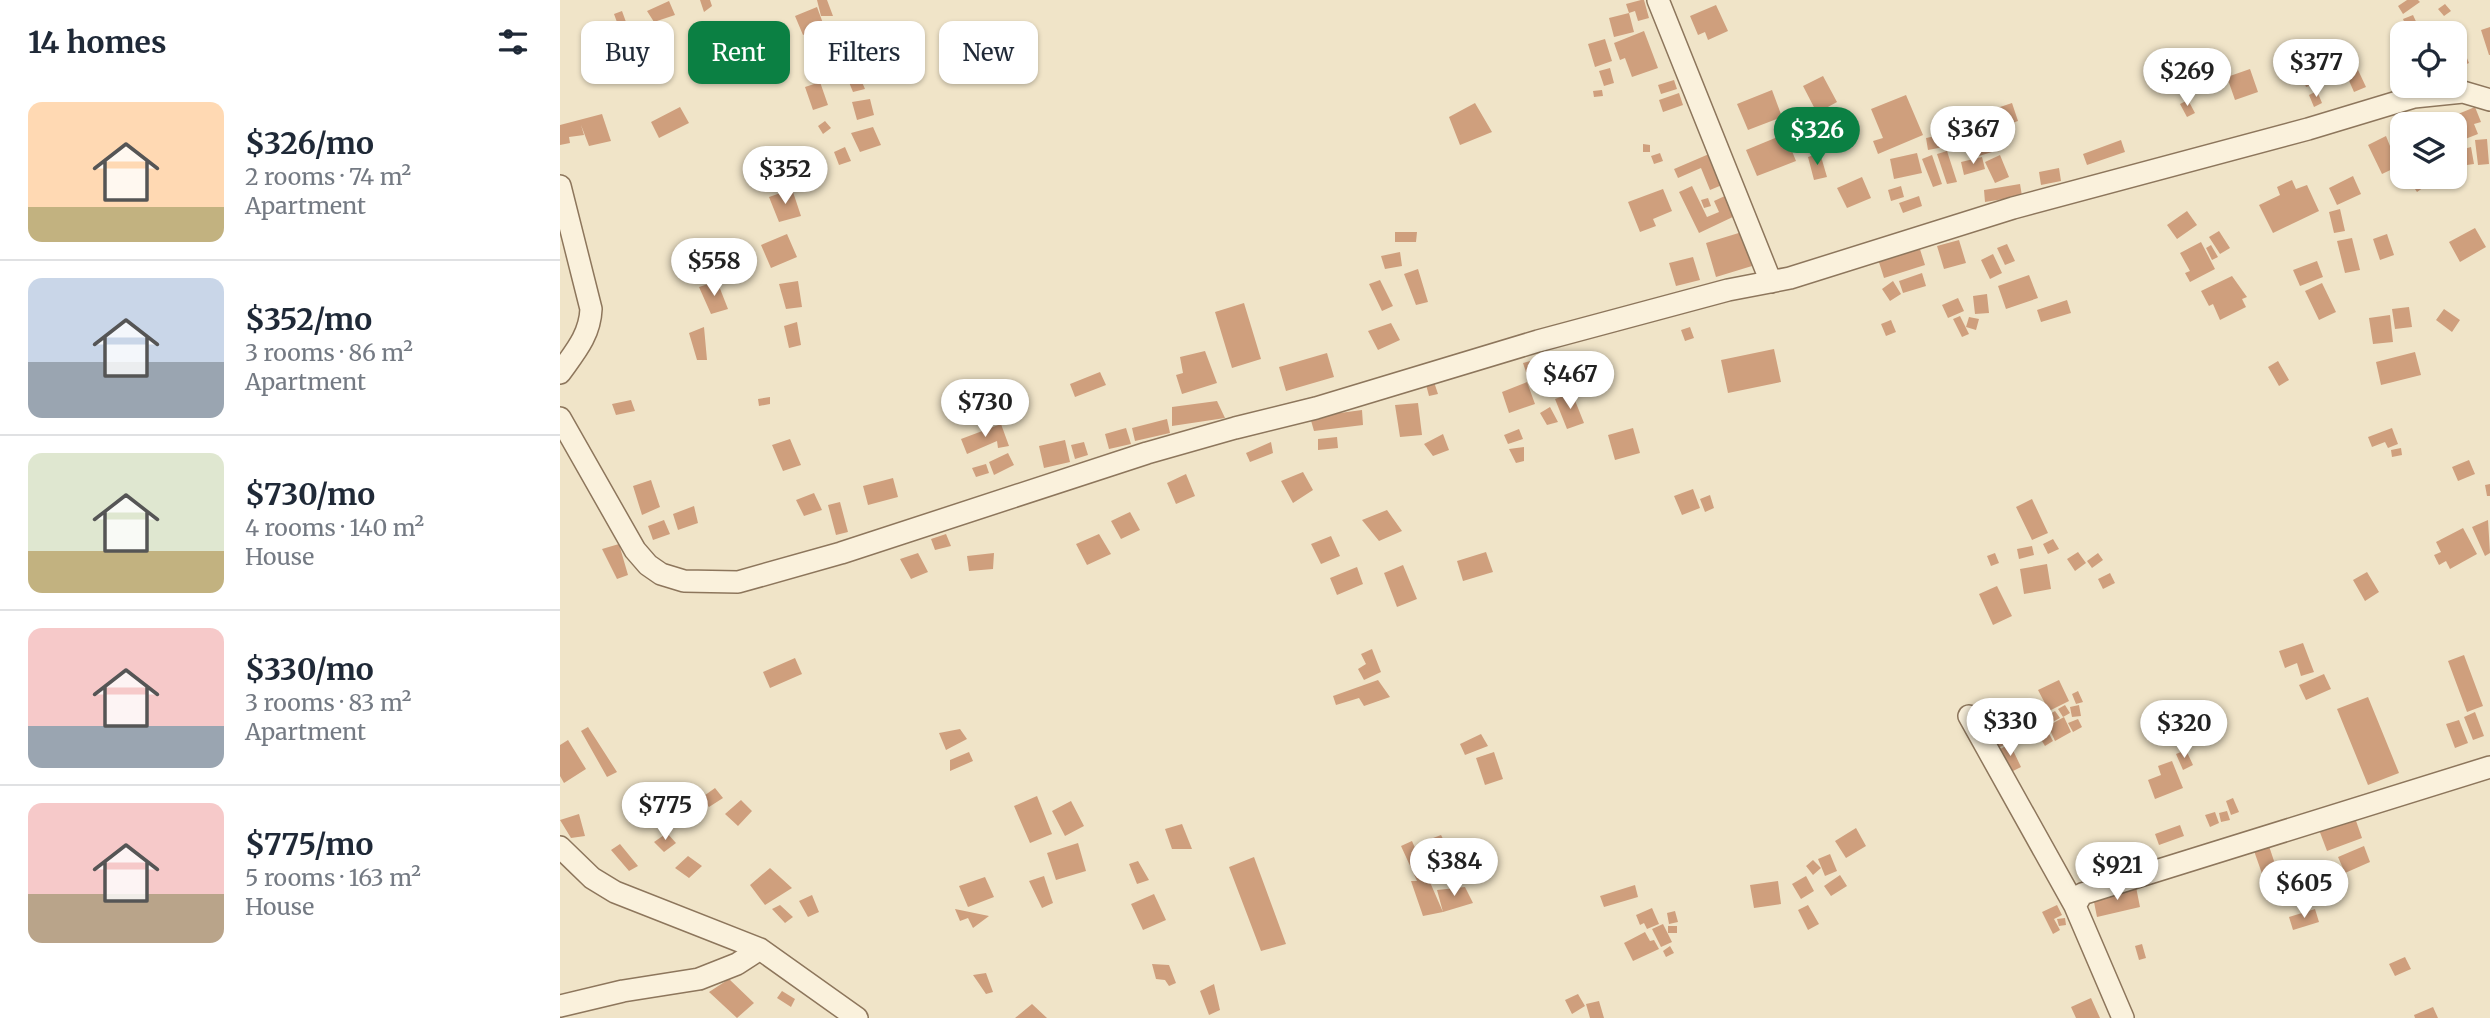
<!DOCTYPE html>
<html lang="en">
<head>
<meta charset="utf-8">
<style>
	:root { --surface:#fff; --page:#f6f6f7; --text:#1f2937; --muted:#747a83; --line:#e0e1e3; --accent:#0b8043 }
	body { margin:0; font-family:Merriweather,serif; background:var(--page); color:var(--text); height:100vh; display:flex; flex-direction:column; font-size:26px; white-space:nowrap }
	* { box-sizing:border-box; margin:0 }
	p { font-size:23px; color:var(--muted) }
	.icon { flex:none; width:38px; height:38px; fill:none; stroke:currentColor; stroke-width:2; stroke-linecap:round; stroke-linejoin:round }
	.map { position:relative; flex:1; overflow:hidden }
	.side { display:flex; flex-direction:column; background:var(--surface); width:560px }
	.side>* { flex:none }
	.hud { position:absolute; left:21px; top:21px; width:665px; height:63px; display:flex; gap:14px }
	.fabs { position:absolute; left:1830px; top:21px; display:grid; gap:14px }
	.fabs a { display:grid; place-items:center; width:77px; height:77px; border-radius:14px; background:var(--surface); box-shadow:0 2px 5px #0004; font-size:35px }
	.price { position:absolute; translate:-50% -60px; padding:0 16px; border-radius:24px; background:#fff; color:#222; font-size:23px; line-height:46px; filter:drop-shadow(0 2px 4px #0008) }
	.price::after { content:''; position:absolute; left:50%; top:42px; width:21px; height:16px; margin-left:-10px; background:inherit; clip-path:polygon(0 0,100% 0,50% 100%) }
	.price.active { background:var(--accent); color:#fff }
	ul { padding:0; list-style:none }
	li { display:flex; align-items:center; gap:21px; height:175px; padding:0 28px }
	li+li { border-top:2px solid var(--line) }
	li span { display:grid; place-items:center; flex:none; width:196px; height:140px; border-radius:14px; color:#555 }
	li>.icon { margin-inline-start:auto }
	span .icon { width:84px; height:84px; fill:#fffc; stroke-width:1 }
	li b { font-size:30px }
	h2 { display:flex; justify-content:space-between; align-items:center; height:84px; padding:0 28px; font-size:30px }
	.chip { padding:0 24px; border-radius:14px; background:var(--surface); box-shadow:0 2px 5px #0004; font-size:24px; line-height:63px }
	.chip.active { background:var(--accent); color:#fff }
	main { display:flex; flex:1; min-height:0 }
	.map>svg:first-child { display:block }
	.building { fill:#cf9f7d }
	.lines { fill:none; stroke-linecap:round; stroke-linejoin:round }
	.minor-casing { stroke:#8d765c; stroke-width:24 }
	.minor { stroke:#faf1dc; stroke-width:21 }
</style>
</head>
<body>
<main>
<section class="side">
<h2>14 homes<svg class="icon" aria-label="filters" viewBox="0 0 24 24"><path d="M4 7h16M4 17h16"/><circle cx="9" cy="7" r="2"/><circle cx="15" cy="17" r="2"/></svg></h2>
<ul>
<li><span style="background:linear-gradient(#ffd9b3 75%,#c2b280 0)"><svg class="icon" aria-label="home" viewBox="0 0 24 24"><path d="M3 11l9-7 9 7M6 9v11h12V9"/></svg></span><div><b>$326/mo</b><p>2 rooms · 74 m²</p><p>Apartment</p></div></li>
<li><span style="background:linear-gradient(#c9d6e8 60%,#9aa5b1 0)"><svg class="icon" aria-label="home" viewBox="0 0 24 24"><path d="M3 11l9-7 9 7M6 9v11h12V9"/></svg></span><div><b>$352/mo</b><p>3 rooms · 86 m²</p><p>Apartment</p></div></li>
<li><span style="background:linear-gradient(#dfe7d0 70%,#c2b280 0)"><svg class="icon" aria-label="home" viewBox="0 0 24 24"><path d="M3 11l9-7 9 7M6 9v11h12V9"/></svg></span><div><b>$730/mo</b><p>4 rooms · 140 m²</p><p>House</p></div></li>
<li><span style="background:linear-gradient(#f6c9c9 70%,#9aa5b1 0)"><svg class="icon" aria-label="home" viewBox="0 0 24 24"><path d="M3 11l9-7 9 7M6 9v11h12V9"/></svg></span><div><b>$330/mo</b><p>3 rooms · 83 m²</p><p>Apartment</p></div></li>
<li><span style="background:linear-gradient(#f6c9c9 65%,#b9a48a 0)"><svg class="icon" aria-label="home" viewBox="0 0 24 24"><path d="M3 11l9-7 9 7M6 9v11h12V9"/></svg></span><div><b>$775/mo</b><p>5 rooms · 163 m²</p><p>House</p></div></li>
</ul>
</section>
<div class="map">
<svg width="1930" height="1018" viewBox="0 0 1930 1018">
	<rect width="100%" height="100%" fill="#f0e4c8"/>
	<path class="building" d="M140,0H150L152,6L144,12Z
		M257,0H267L273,16H261Z
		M1081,0H1084L1089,18L1078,21L1075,11L1069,13L1074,32L1054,37L1049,18L1069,13L1066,4Z
		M1847,0H1858L1860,2L1843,14L1838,6Z
		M109,1L115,15L94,22L87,11Z
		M1885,4L1891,11L1884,16L1878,9Z
		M1156,5L1168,31L1148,40L1145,32L1138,35L1130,16Z
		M257,7L264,26L243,35L235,16Z
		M62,11L66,22L58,25L54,14Z
		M1853,15L1859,28L1868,25L1871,32L1849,33L1843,19Z
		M1893,25L1909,63L1895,69V33H1883L1881,29Z
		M89,26L99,54L89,58L78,32Z
		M1930,27V55H1929L1921,30Z
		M1084,31L1098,68L1072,77L1065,58L1060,60L1054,43Z
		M206,33L215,34L218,44H209Z
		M274,33L282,50L272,54L264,37Z
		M1045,39L1052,61L1035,67L1028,44Z
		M201,43L204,55L198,57L194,49Z
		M77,45L82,59L69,62L66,50Z
		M1773,55L1778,64L1758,75L1753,65Z
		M1791,55L1806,87L1794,92L1780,60Z
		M295,66L305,89L293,92L284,70Z
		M1050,68L1054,83L1044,86L1039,71Z
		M1690,69L1698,92L1675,100L1667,77Z
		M1749,70L1755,84L1746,87L1741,73Z
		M1263,76L1277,102L1257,113L1243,86Z
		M1114,80L1117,89L1101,94L1098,85Z
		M260,82L268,105L253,110L245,87Z
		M1042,90L1043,96L1034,97L1033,91Z
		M1212,90L1222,117L1188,130L1177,104Z
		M1757,91L1762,103L1754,107L1749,95Z
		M1119,93L1123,105L1103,112L1099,100Z
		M1346,95L1363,135L1318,154L1313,141L1323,138L1311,109Z
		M310,99L314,115L297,120L292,102Z
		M1628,100L1635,113L1627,117L1620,104Z
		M915,103L932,132L900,145L889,117Z
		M1452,103L1458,121L1437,128L1431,110Z
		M120,107L129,123L99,138L91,122Z
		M1915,107L1921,122L1914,124L1918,134L1895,143V124H1888L1886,119Z
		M42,114L51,141L29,146L21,125L24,135L9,137L10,143L0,145V125Z
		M265,121L271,128L263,134L258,126Z
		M313,127L321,145L300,152L291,133Z
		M1225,134L1236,161L1197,176L1186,150Z
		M1386,134L1389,146L1368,150L1366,138Z
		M1425,136L1426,142L1413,144L1412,139Z
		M1826,136L1830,146L1843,140V164L1822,174L1808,145Z
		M1927,139L1929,164L1918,165L1915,140Z
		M1561,140L1565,152L1527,165L1523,154Z
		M1083,144L1090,145V152H1083Z
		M1430,146L1432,152L1419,156L1418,151Z
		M285,147L291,161L279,165L274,152Z
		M1911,147L1914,164L1907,165L1904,149Z
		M1387,151L1397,182L1387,184L1377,154Z
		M1100,153L1103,161L1094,164L1091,156Z
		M1260,153L1267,177L1254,180L1248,157Z
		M1357,153L1362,173L1334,179L1330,159Z
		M1149,154L1162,185L1150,190L1141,168L1118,178L1114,169Z
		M1372,155L1382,184L1373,187L1362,159Z
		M1440,155L1449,177L1435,183L1425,162Z
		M1422,157L1425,169L1404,175L1401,162Z
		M1499,168L1501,181L1481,185L1479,172Z
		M1793,176L1801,194L1777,205L1769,188Z
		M1302,177L1311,198L1287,208L1277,188Z
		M1847,177H1862L1867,185L1857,192Z
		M1732,180L1736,189L1747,185L1759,211L1713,233L1699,205L1720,195L1717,187Z
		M1460,184L1462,196L1425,202L1424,190Z
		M1132,186L1147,217L1159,212L1154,201L1167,195L1177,215L1139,233L1119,192Z
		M1341,186L1344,197L1331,201L1328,190Z
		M232,189L241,216L219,222L209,197Z
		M1103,189L1112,211L1093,219L1096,226L1080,232L1068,202Z
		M1359,196L1362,206L1343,213L1339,203Z
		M1148,198L1151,206L1144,208L1141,200Z
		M1780,209L1785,231L1774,233L1769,212Z
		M1627,211L1637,225L1617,239L1607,225Z
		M1915,228L1926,247L1900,262L1889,242Z
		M1659,231L1670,248L1660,254L1649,237Z
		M835,232H857L856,242H835Z
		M1182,232L1192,266L1156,277L1146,243Z
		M227,234L237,257L211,268L201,245Z
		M1827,234L1834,255L1820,260L1813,239Z
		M1792,238L1800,270L1785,273L1777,241Z
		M1399,240L1406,263L1384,269L1377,246Z
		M1641,242L1655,269L1630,282L1625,273L1630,271L1620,253Z
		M1358,243L1365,265L1324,278L1317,256Z
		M1447,244L1455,261L1445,265L1437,248Z
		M1651,245L1658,257L1652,260L1646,248Z
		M180,247L186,259L166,266L159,254V266L145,275L139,262L159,254Z
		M840,252L842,266L825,269L821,256Z
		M1433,254L1442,273L1430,279L1421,260Z
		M1133,257L1140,280L1116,286L1109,263Z
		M1757,261L1763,277L1740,286L1733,270Z
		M858,269L868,302L856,305L844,274Z
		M1362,273L1366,286L1343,293L1339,281Z
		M1469,275L1478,298L1446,309L1438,286Z
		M1672,276L1687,297L1682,299L1686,307L1660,320L1653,304L1649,306L1641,291Z
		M820,280L833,306L822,311L809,284Z
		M157,281L168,309L151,314L139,287Z
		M238,281L242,307L226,309L219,284Z
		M1333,281L1341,294L1330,301L1322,289Z
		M1762,283L1776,312L1759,320L1745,291Z
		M1427,294L1429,313L1415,314L1413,296Z
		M1398,298L1404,311L1388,318L1382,305Z
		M1507,300L1511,313L1481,322L1477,310Z
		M684,303L701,359L672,368L655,312Z
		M1849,307L1852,327L1835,329L1832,309Z
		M1884,309L1900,320L1892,332L1876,320Z
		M1830,315L1833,342L1813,344L1809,318Z
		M1400,316L1409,334L1402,337L1393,319Z
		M1409,317L1419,319L1416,330L1406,327Z
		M1331,320L1336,332L1326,336L1321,324Z
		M237,322L241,345L229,348L224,326Z
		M831,323L840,340L818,350L808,331Z
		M144,327L147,360H137L129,333Z
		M1130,327L1134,338L1125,341L1121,330Z
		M1214,349L1221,382L1168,393L1161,360Z
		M645,351L657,383L622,394L616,375L623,373L620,357Z
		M1855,352L1861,375L1821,385L1816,362Z
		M767,353L774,377L726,391L719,367Z
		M984,357L987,366L966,372L963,363Z
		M1718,361L1729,380L1719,386L1708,367Z
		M540,372L546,385L515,397L510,384Z
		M873,379L878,394L869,396L865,381Z
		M967,382L975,404L949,413L942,392Z
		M1012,393L1024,423L1007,429L995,399Z
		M210,397V404L199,406L198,399Z
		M71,400L75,411L56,415L52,404Z
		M657,401L665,418L612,426V407Z
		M858,403L862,435L840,437L835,405Z
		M990,407L998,422L987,425L980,413Z
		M802,410L803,425L754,431L750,417Z
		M607,419L610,433L575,441L572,428Z
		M441,424L449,446L438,448L437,441L407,454L401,439Z
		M566,428L571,444L549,449L545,434Z
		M1073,428L1080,453L1055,460L1048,435Z
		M1832,428L1838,444L1828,448L1825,442L1812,447L1808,437Z
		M959,429L963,439L948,444L944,435Z
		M883,434L889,450L873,456L864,444Z
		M777,437L778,448L758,450V439Z
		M230,439L241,465L223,471L212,445Z
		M505,440L510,462L484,468L479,446Z
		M524,442L528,455L515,459L511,445Z
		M711,442L713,453L690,462L686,453Z
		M964,447V461L956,463L949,449Z
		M1841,448L1842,455L1832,457L1831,450Z
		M448,453L454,465L434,475L429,462Z
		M1909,460L1915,474L1898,481L1892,467Z
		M426,464L429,473L416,477L412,468Z
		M743,472L753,490L733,503L721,481Z
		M626,474L635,496L616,504L607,483Z
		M333,478L338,497L308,505L303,486Z
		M91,480L100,507L82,515L73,486Z
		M1930,484V496H1927L1925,485Z
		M1133,489L1140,508L1122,515L1114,496Z
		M254,493L262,510L244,516L236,500Z
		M1150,495L1154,508L1145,512L1140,499Z
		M1472,499L1488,533L1472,540L1456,507Z
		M280,502L288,532L276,535L268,505Z
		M134,506L138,523L118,530L113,514Z
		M827,510L842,531L819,541L802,520Z
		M570,512L580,530L561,539L551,521Z
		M104,520L110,534L93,540L88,526Z
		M1928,520L1930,553L1925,556L1912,527Z
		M1903,528L1917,554L1890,569L1886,561L1879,565L1874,555L1881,552L1876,542Z
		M386,534L391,546L375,550L371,539Z
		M539,534L551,554L527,565L516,544Z
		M771,536L780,556L761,564L751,544Z
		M1493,539L1499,549L1488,554L1483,544Z
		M59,544L68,575L57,579L42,549Z
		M1472,546L1474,555L1459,559L1457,549Z
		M926,552L933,572L903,581L897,561Z
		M1518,552L1526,563L1515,571L1507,559Z
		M358,553L368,572L351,579L340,559Z
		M434,553L433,569L409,571L407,556Z
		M1435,553L1439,563L1431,566L1427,556Z
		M1538,553L1543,560L1532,568L1527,561Z
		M1487,564L1491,589L1464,594L1460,569Z
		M843,565L857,599L837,607L824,573Z
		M797,567L803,584L777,595L770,578Z
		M1807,572L1819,592L1805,601L1793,580Z
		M1550,573L1555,583L1543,589L1538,579Z
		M1437,586L1452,616L1433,625L1419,594Z
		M1743,643L1754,672L1741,676L1737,663L1725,668L1719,651Z
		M812,649L821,672L804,680L798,669L806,664L801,654Z
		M1904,655L1923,706L1907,712L1888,661Z
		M235,658L242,674L210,688L203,672Z
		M1764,674L1771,689L1746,700L1739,685Z
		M818,680L830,697L804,706L799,698L776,705L773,696Z
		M1499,680L1509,701L1489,711L1478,690Z
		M1518,691L1523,702L1516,704L1512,694Z
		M1808,697L1839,773L1808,785L1777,709Z
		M1505,705L1510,713L1503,717L1498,709Z
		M1519,705L1521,716L1512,717L1510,707Z
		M1459,707L1472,729L1435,750L1423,727Z
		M1495,711L1500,718L1485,726L1481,719Z
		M1915,712L1924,736L1913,740L1904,717Z
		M1504,717L1511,732L1495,741L1488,726Z
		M1518,719L1522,727L1513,732L1508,723Z
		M1899,720L1908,743L1895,748L1886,724Z
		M28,727L57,772L47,777L21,731Z
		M1486,728L1493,741L1485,746L1477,733Z
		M400,729L407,739L386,750L379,733Z
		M921,734L928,746L905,755L900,744Z
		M8,740L26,769L4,783L0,776V745Z
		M1450,744L1461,767L1449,773L1438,750Z
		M1626,750L1633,765L1623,770L1616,754Z
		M409,752L413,761L390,771V760Z
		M934,752L943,779L925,785L916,758Z
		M1612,761L1623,788L1595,799L1588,780L1601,775L1598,766Z
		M155,788L163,798L149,807L141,798Z
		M477,796L492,834L470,843L454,806Z
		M1673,798L1679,812L1671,815L1666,801Z
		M181,800L192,811L178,826L165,814Z
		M511,801L524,826L505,836L492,811Z
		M1667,811L1670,820L1661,822L1659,813Z
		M1655,812L1659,823L1650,827L1645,815Z
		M19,814L25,836L11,838L0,820Z
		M1794,815L1802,838L1767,851L1758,827Z
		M622,824L632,849H612L605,829Z
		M1620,825L1624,836L1599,845L1595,834Z
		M1296,828L1306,846L1286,858L1275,841Z
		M107,833L116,843L104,852L94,842Z
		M881,835L893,858L869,867L860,843Z
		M852,841L883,912L863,916L851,881H857L841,846Z
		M518,843L526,871L496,880L487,853Z
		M1708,843L1720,879L1706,885L1693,848Z
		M60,844L78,866L69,871L51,850Z
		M1804,846L1810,862L1785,873L1778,857Z
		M1270,854L1277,871L1265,876L1258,859Z
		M128,856L142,866L129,878L115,868Z
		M694,857L726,944L701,951L669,867Z
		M1253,860L1261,868L1253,875L1246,866Z
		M578,861L589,880L577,884L569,864Z
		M210,868L232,888L205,905L190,885Z
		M1280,875L1287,886L1271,896L1264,886Z
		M484,876L493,903L482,908L469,881Z
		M1246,876L1254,891L1241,899L1232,884Z
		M425,877L434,897L408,907L399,886Z
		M1218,881L1221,904L1194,908L1190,885Z
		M1075,885L1078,897L1044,907L1040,896Z
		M905,887L913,903L883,912L877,890Z
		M1576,887L1580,907L1537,917L1533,897Z
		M594,894L606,920L583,930L571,904Z
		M252,895L259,912L248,917L239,901Z
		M220,905L233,917L225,923L212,909Z
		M1248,905L1259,924L1248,930L1238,910Z
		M1497,905L1502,915L1494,919L1500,930L1493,934L1482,912Z
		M1092,908L1099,924L1087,929L1084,923L1080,925L1076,915Z
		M395,909L429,916L413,928L408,918L400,921Z
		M1755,909L1759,922L1733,930L1729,917Z
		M1115,911L1118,922L1109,924L1107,913Z
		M1505,918L1506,925L1499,926L1497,919Z
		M1103,924L1112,942L1101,947L1092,929Z
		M1108,926H1117V933H1108Z
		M1085,932L1090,941L1094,940L1099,949L1073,961L1064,943Z
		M1582,944L1586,958L1579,960L1575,946Z
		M1110,946L1114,953L1106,957L1103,951Z
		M1845,957L1851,969L1835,976L1829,964Z
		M592,964L609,965L616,983L609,986L605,980L596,979Z
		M426,973L433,992L426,994L413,975Z
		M169,979L194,1003L177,1018L149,992Z
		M654,984L660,1010L649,1015L640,991Z
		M222,991L235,999L231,1007L217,998Z
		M1018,994L1025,1006L1012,1014L1005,1000Z
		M1531,998L1540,1018H1516L1511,1007Z
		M1039,1001L1044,1018H1030L1026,1004Z
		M472,1004L487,1018H455Z
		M1873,1007L1878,1018H1855L1854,1015Z"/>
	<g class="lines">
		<g class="minor-casing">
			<path id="minor" d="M1098,0L1211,282
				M0,186L31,309C30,335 15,352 0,373
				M0,418L75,550L88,565L101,574L124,581L178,582L281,553L587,453L675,428L756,408L978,341L1168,290L1230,278L1453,208L1748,129L1854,97L1903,92L1930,100
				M1409,716L1515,906
				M0,847L32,878L55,892L200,949L297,1018
				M0,1006L63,991L139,979L177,964L200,949
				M1563,1018L1515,906L1522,894L1930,767"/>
		</g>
		<use href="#minor" class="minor"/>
	</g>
</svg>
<div class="fabs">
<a><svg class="icon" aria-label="locate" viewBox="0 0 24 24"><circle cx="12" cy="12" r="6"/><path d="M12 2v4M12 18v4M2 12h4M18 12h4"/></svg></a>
<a><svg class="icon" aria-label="layers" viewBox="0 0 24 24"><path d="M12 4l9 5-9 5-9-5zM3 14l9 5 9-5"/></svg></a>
</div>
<b class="price" style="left:1756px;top:99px">$377</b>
<b class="price" style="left:1627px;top:108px">$269</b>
<b class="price" style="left:1413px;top:166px">$367</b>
<b class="price active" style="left:1257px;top:167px">$326</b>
<b class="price" style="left:225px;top:206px">$352</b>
<b class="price" style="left:154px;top:298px">$558</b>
<b class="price" style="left:1010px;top:411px">$467</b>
<b class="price" style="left:425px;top:439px">$730</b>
<b class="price" style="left:1450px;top:758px">$330</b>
<b class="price" style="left:1624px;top:760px">$320</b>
<b class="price" style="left:105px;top:842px">$775</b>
<b class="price" style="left:894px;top:898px">$384</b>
<b class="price" style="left:1557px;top:902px">$921</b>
<b class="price" style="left:1744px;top:920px">$605</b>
<div class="hud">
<a class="chip">Buy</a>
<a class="chip active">Rent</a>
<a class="chip">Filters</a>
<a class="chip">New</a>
</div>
</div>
</main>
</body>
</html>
